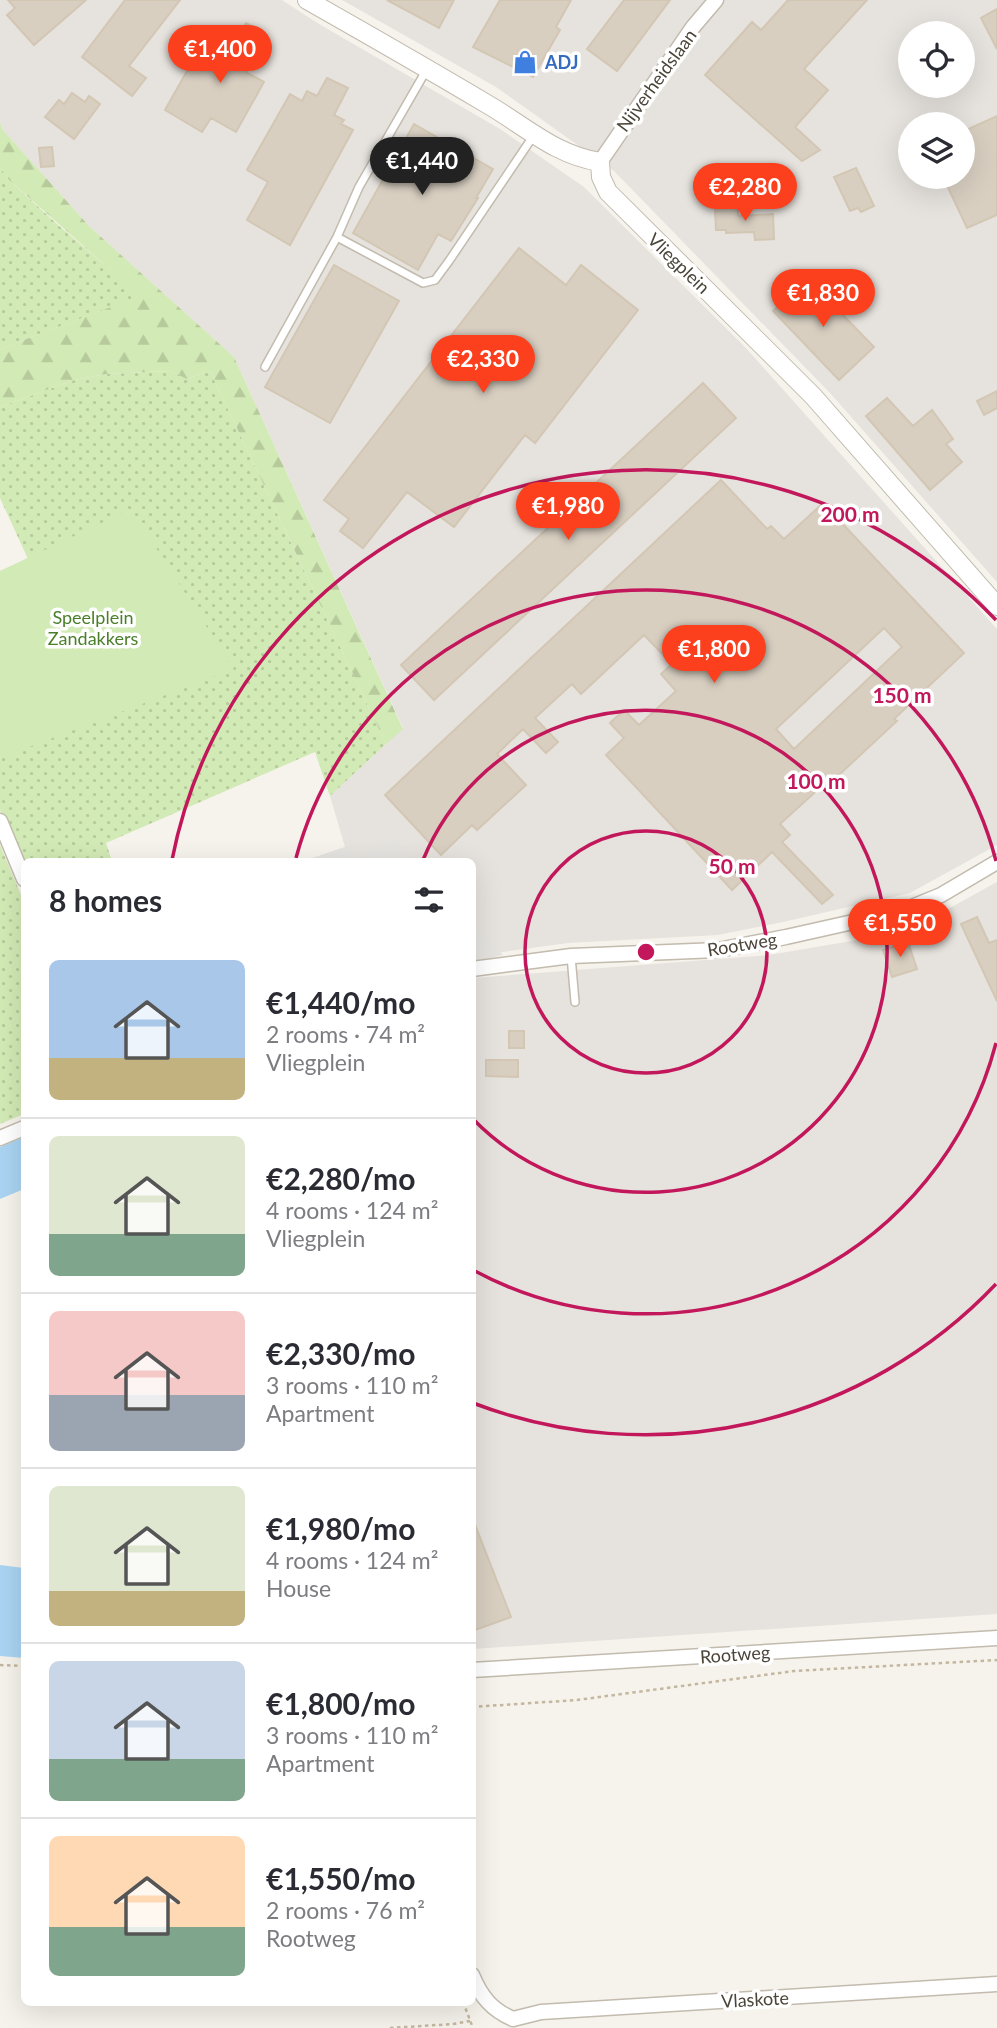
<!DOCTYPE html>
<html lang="en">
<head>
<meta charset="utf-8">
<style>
	:root { --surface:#fff; --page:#f7f7f7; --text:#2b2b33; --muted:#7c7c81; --line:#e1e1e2; --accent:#fc3f1d }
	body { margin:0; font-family:Lato,sans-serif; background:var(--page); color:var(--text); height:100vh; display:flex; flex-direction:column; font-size:26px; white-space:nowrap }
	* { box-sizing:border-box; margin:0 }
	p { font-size:23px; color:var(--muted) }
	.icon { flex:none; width:38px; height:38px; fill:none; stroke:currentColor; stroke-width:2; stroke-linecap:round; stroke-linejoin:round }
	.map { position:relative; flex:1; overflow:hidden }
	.side { position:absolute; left:21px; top:858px; width:455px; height:1148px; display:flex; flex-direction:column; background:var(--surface); border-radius:10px; box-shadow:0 7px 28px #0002 }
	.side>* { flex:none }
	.fabs { position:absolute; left:898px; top:21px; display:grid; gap:14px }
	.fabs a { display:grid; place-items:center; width:77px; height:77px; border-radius:50%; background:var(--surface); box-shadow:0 7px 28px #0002; font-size:35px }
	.price { position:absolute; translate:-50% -60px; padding:0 16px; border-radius:24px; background:var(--accent); color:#fff; font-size:23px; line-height:46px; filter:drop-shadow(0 2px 4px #0008) }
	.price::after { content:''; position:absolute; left:50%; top:42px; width:21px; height:16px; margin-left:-10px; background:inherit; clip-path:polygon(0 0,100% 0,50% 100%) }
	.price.current { background:#222; color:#fff }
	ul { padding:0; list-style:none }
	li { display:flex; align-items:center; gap:21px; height:175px; padding:0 28px }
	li+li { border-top:2px solid var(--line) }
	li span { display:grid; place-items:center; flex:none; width:196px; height:140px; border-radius:10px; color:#555 }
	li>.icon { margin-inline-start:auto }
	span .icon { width:84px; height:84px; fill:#fffc; stroke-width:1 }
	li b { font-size:30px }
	h2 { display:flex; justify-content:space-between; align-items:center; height:84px; padding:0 28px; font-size:30px }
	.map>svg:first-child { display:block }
	.industrial { fill:#e6e2dd; fill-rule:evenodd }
	.grass { fill:url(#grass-dots) }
	.forest { fill:url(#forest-firs) }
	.green { fill:#d2eab5 }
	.parking { fill:#e5e3e0 }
	.water { fill:#a9d4f2 }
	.building { fill:#d8cfc1; stroke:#d3c7b4; stroke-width:2; fill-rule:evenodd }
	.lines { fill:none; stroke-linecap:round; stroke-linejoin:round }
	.service-casing { stroke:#c2bbae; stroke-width:10 }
	.minor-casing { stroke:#c2bbae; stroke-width:17 }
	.tertiary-casing { stroke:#c2bbae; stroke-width:20 }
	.path { stroke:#c4b79f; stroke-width:2.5; stroke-dasharray:3.5 3.5; stroke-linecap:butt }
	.service { stroke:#fff; stroke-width:7 }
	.minor { stroke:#fff; stroke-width:14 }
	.tertiary { stroke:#fff; stroke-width:18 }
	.ring { fill:none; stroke:#c2185b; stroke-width:3.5 }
	.labels { text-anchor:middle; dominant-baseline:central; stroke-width:7; stroke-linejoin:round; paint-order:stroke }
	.shop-label { font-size:18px; font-weight:bold; fill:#366cbe; stroke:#fff; text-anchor:start }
	.street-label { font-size:18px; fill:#4b4439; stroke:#fff }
	.park-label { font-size:18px; fill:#4a7f2a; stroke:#fff }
	.centre { fill:#c2185b; stroke:#fff; stroke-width:3.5 }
	.ring-label { font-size:21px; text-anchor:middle; font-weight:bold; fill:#c2185b; stroke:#fff; stroke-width:7; stroke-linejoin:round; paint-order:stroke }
</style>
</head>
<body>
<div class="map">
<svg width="997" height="2028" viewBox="0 0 997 2028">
	<defs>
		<pattern id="grass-dots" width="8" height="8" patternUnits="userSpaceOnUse" patternTransform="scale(1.75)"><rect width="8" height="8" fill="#d2eab5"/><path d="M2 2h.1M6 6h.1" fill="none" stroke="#b6ca9c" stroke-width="1.8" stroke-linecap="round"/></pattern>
		<pattern id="forest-firs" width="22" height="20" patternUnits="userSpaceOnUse" patternTransform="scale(1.75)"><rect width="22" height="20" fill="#d2eab5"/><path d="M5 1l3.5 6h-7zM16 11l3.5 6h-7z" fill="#b6ca9c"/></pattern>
	</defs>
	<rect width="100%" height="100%" fill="#f6f3ec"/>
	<path class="industrial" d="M0,0H282L319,24L500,129L584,187L745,347L997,629V845L910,893L783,922L718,935L568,943L473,956L472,861H304L345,847L330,796L403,728L234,357L89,226L3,130L0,122Z
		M342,0H997V582L830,393L614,171L496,87ZM910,33H962V86H910ZM910,124H962V177H910Z
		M997,882V1614L473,1649V978L769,955L863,939L901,928L948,909Z"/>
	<path class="grass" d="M0,167L9,180L57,224L141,296L0,349Z
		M170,371L187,379L210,371L386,744L330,796L315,752L106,843L112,861H24V866L0,810V571L28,559L0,498V407L74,380L106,374Z
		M0,845L24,902V1114L0,1124Z"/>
	<path class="forest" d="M0,122L3,130L89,226L234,357L403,729L386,744L210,371L187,379L170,371L106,374L74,380L0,407V349L140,296L9,180L0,167Z"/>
	<path class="green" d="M131,509L234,669L0,758V571Z"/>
	<path class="parking" d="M390,837L413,861H304L345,847L362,859Z
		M473,924L503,955L473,962Z"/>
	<path class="water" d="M24,1137V1189L0,1199V1147Z
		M0,1565L24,1568V1658L0,1656Z"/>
	<path class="building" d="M8,0H86L34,45L7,15L15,8Z
		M125,0H180L129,66L146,78L132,96L82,57Z
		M387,0H454L439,28Z
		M500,0H571L556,27L560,30L533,77L473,47Z
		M624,0H670L617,71L587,49Z
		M788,0H867L804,69L828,90L795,127L820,150L802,161L705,75L752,22L761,30Z
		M997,9V49L981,18Z
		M246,23L267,35L246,72L264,82L236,132L211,118L202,132L165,110L199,50L222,64Z
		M327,78L348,88L334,115L344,120L341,124L353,130L290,245L247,220L268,182L247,170L290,94L302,101L307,91L317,96Z
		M72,93L85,102L89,96L100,104L74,139L45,117L59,100L64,104Z
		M997,116V215L967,228L943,177H962V132Z
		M414,124L493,169L476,198H478L451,241L438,234L418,270L353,233Z
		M52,147L54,166L41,167L39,148Z
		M856,168L874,206L861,212L858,208L850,211L834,177Z
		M738,207V216L773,214L774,239L755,240L754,232L726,233V230H716L715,209Z
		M519,248L566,285L581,265L638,310L535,443L525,435L454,527L407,492L363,548L340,531L349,519L324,500Z
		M334,265L399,301L330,423L265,387Z
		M807,278L874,347L839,380L773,311Z
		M703,383L736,418L434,700L401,665Z
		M997,391V408L984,415L977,401Z
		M887,398L913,426L932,410L953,439L946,444L962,462L930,490L866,416Z
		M721,480L767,529L771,526L784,539L823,503L964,653L894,719L897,721L827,786L824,784L780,824L790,835L782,842L833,895L822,904L772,852L732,890L606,755L624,738L610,723L624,710L639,725L676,691L661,674L672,664L644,635L581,694L572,684L535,718L558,742L546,753L523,729L497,754L526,785L477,830L472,825L441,855L385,795ZM884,628L902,647L794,749L776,729Z
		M977,917L989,943L997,940V1001L961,924Z
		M908,942L917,969L892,977L883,950Z
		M509,1031H524V1048H509Z
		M486,1060H518V1077L486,1076Z
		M472,1517L511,1617L472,1631Z"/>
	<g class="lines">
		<g class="service-casing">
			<path id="service" d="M337,237L423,283L435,280L449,261L534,135
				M265,367L337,237L359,187L427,69
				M571,956L575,1002"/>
		</g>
		<g class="minor-casing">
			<path id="minor" d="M600,162L693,27L716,0
				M0,821L24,879
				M472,969L571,956L718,950L786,937L902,911L941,895L997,862
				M0,1138L24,1128
				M472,1670L997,1638
				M472,1975C481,1997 492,2010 513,2019
				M513,2019L541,2012L997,1984"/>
		</g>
		<g class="tertiary-casing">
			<path id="tertiary" d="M307,0C367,34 428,69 487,104C525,126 555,155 600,162L601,177L608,192L813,396L997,606"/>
		</g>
		<path class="path" d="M0,1665L24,1666
			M472,1707L577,1700L794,1671L997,1660
			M463,2002L473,2028
			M390,2028L453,2024L470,2021"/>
		<use href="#service" class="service"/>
		<use href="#minor" class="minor"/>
		<use href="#tertiary" class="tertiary"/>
	</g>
	<g class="ring">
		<circle cx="646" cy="952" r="121"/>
		<path d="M423 860A241 241 0 1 1 473 1119"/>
		<path d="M996 1043A362 362 0 0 1 473 1270M296 858A362 362 0 0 1 996 861"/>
		<path d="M996 1284A483 483 0 0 1 473 1403M172 860A483 483 0 0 1 996 620"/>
	</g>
	<defs>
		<g id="shop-bare" transform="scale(1.89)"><path d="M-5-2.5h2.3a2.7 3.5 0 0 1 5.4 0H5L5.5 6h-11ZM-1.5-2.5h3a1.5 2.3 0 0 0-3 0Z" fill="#3f7fe0" stroke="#fff" stroke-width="2.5" paint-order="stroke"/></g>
	</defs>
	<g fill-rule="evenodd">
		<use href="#shop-bare" x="525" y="62"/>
	</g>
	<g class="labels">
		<g class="shop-label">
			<text x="545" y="62">ADJ</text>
		</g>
		<g class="street-label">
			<text transform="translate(656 80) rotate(-54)">Nijverheidslaan</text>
			<text transform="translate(679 263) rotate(44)">Vliegplein</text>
			<text transform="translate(742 944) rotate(-9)">Rootweg</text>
			<text transform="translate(735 1654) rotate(-4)">Rootweg</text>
			<text transform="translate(755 1999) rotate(-3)">Vlaskote</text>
		</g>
		<g class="park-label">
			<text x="93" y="617">Speelplein<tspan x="93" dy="21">Zandakkers</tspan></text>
		</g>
	</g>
	<circle cx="646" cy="952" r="10" class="centre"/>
	<g class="ring-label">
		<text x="850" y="522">200 m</text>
		<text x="902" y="703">150 m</text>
		<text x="816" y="789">100 m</text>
		<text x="732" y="874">50 m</text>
	</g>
</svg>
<div class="fabs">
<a><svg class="icon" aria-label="locate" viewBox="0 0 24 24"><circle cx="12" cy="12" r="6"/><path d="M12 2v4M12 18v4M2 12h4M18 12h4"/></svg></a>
<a><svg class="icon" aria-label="layers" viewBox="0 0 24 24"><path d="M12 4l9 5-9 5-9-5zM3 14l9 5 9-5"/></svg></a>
</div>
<b class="price" style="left:220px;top:85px">€1,400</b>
<b class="price current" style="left:422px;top:197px">€1,440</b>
<b class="price" style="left:745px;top:223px">€2,280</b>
<b class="price" style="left:823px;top:329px">€1,830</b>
<b class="price" style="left:483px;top:395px">€2,330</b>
<b class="price" style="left:568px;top:542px">€1,980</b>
<b class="price" style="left:714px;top:685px">€1,800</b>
<b class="price" style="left:900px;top:959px">€1,550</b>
<section class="side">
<h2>8 homes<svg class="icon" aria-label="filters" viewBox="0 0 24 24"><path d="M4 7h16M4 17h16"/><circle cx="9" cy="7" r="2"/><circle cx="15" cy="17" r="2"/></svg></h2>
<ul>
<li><span style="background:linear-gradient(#a9c7e8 70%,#c2b280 0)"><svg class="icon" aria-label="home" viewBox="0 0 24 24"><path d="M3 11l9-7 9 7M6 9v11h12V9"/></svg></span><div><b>€1,440/mo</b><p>2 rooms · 74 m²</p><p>Vliegplein</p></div></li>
<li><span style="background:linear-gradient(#dfe7d0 70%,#7fa58c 0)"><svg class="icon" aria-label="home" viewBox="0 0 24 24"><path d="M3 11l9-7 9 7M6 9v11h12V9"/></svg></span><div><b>€2,280/mo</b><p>4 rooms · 124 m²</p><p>Vliegplein</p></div></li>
<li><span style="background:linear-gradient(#f6c9c9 60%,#9aa5b1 0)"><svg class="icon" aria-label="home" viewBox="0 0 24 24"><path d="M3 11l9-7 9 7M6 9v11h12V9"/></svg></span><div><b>€2,330/mo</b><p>3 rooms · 110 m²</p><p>Apartment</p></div></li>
<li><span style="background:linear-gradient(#dfe7d0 75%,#c2b280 0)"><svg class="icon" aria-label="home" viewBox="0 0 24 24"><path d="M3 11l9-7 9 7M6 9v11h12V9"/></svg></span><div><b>€1,980/mo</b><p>4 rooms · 124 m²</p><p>House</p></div></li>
<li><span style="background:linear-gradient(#c9d6e8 70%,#7fa58c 0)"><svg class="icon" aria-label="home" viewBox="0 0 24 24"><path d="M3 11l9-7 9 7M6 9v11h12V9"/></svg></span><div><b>€1,800/mo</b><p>3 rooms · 110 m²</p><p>Apartment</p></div></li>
<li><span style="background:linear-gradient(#ffd9b3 65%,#7fa58c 0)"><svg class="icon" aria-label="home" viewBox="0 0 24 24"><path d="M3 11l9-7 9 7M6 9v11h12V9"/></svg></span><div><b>€1,550/mo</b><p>2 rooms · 76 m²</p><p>Rootweg</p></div></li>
</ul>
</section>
</div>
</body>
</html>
